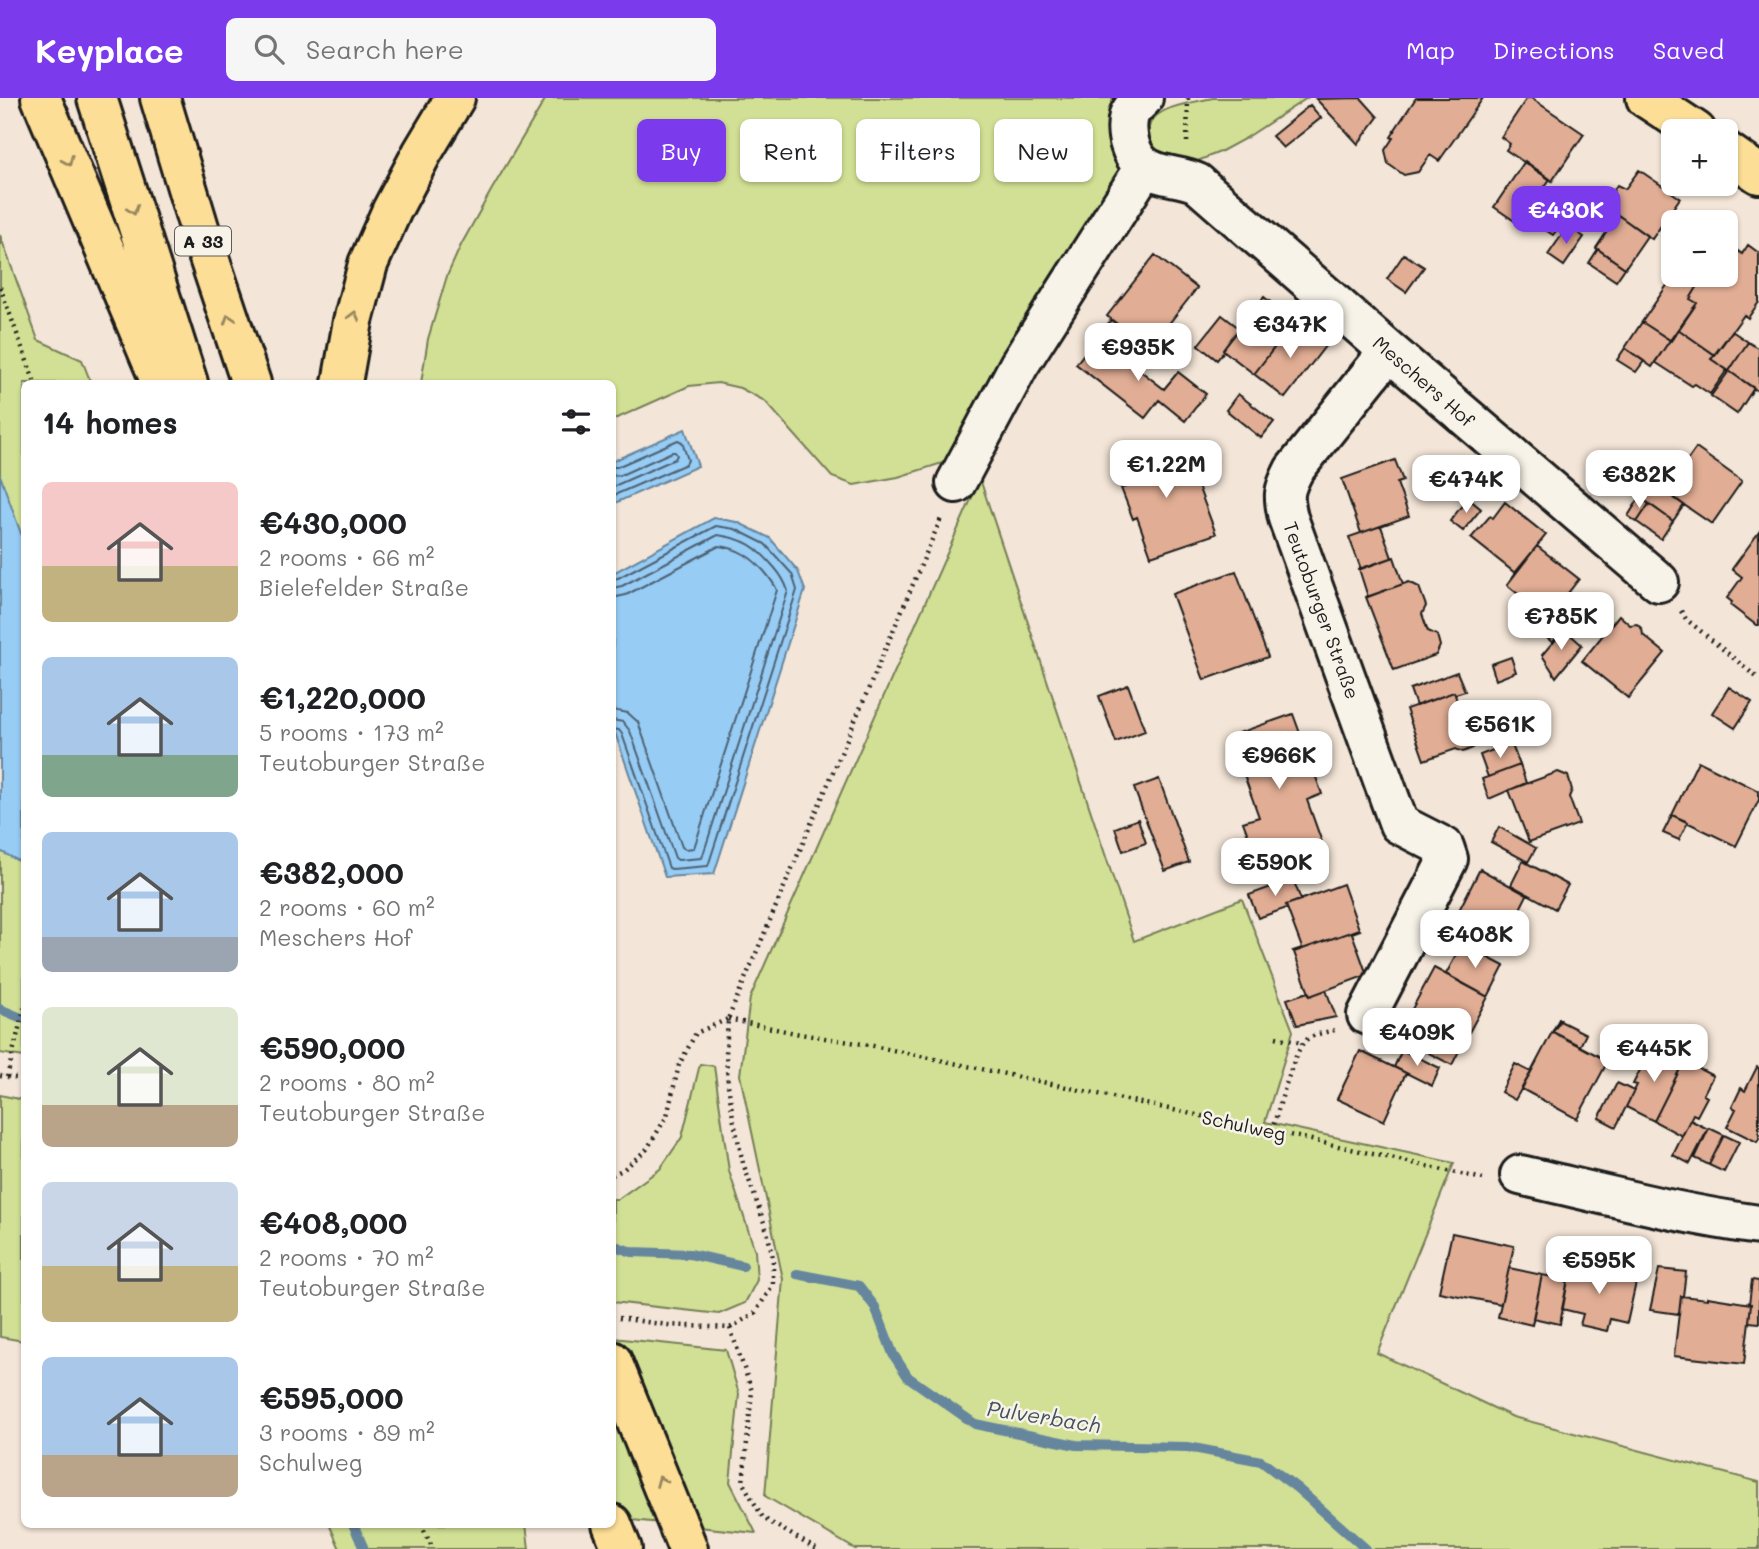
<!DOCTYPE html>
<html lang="en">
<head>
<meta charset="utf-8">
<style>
	:root { --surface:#fff; --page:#f6f6f6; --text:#202124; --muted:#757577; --accent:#7c3aed }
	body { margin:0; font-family:Mali,sans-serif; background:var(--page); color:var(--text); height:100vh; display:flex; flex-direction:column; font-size:26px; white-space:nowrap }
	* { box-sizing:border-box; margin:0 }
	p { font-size:23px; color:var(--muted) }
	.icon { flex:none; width:38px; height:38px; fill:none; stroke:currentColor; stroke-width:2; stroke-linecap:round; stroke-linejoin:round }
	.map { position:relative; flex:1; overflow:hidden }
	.panel { position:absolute; left:21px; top:282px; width:595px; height:1148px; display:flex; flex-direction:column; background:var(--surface); border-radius:10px; box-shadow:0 2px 5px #0004 }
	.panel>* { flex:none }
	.banner { position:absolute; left:637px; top:21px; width:665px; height:63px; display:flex; gap:14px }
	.buttons { position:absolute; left:1661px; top:21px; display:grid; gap:14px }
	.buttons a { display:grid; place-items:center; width:77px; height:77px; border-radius:10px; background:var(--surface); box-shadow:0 2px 5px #0004; font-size:35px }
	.price { position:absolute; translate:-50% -60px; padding:0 16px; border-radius:14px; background:#fff; color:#222; font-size:23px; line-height:46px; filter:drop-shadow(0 2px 4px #0008) }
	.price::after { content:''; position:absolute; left:50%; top:42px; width:21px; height:16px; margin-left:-10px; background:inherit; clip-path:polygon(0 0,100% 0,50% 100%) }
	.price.active { background:var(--accent); color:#fff }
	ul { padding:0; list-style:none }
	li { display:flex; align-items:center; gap:21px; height:175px; padding:0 21px }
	li span { display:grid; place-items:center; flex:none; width:196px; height:140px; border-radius:10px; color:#555 }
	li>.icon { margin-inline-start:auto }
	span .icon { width:84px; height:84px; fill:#fffc; stroke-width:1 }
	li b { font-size:30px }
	h2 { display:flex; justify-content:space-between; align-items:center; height:84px; padding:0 21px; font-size:30px }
	.tag { padding:0 24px; border-radius:10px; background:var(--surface); box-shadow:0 2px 5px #0004; font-size:24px; line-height:63px }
	.tag.active { background:var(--accent); color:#fff }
	header { display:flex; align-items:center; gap:42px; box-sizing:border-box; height:98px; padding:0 35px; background:var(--accent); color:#fff }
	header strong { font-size:33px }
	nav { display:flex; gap:38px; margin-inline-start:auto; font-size:24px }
	.search { width:490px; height:63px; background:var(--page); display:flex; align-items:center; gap:18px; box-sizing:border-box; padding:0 24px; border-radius:10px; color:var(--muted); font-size:26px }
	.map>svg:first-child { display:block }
	.green { fill:#d1e094; stroke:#767e58; stroke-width:2 }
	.water { fill:#97ccf5; stroke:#66869e; stroke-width:2 }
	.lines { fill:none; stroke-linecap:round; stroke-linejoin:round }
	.shore { stroke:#4d6273; stroke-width:2 }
	.stream { stroke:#66869e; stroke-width:10 }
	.building { fill:#e1ad94; stroke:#1c1c1c; stroke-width:2 }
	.minor-casing { stroke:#1c1c1c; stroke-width:44 }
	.major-casing { stroke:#1c1c1c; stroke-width:44 }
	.highway-casing { stroke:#1c1c1c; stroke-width:44 }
	.path { stroke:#1c1c1c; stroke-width:4.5; stroke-dasharray:2 5; stroke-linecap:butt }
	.minor { stroke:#f7f3e8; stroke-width:38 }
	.major { stroke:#fcde96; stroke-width:38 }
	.highway { stroke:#fcde96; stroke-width:38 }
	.oneway { stroke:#97875f }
	.labels { text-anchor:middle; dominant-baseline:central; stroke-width:5; stroke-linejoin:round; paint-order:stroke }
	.shield { fill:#f7f3e8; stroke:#5e5c59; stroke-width:2 }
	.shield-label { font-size:18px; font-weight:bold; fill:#1c1c1c }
	.street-label { font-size:19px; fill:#1c1c1c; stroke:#f7f3e8 }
	.water-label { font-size:21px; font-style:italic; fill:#41515d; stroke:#f7f3e8 }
</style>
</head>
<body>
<header>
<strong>Keyplace</strong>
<div class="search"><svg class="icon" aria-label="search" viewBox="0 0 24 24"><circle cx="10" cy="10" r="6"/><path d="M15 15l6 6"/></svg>Search here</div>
<nav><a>Map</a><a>Directions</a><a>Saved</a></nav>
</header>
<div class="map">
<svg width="1759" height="1451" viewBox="0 0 1759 1451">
	<rect width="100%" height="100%" fill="#f3e5d7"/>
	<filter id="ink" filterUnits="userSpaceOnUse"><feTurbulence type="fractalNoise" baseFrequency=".0143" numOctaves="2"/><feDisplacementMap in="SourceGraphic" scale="14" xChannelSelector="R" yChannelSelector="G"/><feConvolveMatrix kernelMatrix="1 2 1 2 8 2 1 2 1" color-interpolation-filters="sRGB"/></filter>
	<g filter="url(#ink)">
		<path class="green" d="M546,0H1116L1110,15L1121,68L1119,84L952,362L898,379L854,387L832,379L765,303L740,290L718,285L689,288L613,322L612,285H421L428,241L447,178L461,147L492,91Z
			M1213,0H1307L1246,40L1220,54L1195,64L1165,58L1153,51C1151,44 1148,37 1149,29C1154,8 1195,4 1213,0Z
			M0,137L38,242L82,262L91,285H24V959L0,955Z
			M980,381L1134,843L1242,801L1293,933L1265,1024L1454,1065L1377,1255L1513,1319L1759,1384V1451H855L765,1398L783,1181L740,977L750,900Z
			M700,966L714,968L729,1073L755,1153L757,1182L745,1205L719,1216L613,1204V1101H618L660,1071L682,1039Z
			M0,997L24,1002V1243L0,1239Z
			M613,1240L726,1252L739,1296L730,1384L756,1435L613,1420Z
			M329,1426H526L529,1451H340Z"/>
		<path class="water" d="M685,331L698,368L613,406V363Z
			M0,377L24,444V766L0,753Z
			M714,420L737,424L770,440L798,473L805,492L714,776L665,779L613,629V475Z"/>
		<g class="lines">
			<path class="shore" d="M612,369H617L678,342L682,344L688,362L686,366L612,398
				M612,378L621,377L672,354H675L677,357L675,361L612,389
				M612,481L618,480L716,428L735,431L765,446L792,476L797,492L708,768L672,771L669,770L622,636L619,632L612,631
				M612,490L622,488L718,437C745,441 756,448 774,469C781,477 785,483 788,493L702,760L678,762L675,760L630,633L623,624L612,622
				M612,500L626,497L719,448C738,450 751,459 764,473C769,479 774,485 777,492L694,750L685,751L682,749L638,624L628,615L612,612"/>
			<path class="stream" d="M0,911L24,921
				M612,1147L632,1154L690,1156L743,1168
				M797,1176L859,1188L875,1209L893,1256L908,1279L975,1326L1076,1347L1188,1349L1261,1363L1297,1390L1366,1451
				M353,1426L364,1451"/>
		</g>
		<path class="building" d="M1361,0L1378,19L1358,46L1316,1Z
			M1416,0H1483L1439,63L1430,57L1418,74L1404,77L1388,66L1385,52L1393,40L1391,39L1395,33H1394Z
			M1527,0H1531L1584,36L1552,83L1506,52L1510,46L1501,39Z
			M1310,7L1321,20L1283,50L1272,38Z
			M1525,63L1550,81L1519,126L1494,109Z
			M1639,72L1680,100L1652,141L1611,112L1615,107L1608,101L1617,87L1625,91Z
			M1547,113L1563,124L1553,137L1538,127Z
			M1618,117L1647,138L1625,170L1596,150Z
			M1568,128L1584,139L1564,168L1548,157Z
			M1726,144L1742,156L1748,147L1759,155V204L1748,220L1744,217L1715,257L1678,231L1697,205L1690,201L1699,186L1697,185L1702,177H1726Z
			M1598,151L1625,170L1616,183L1589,165Z
			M1404,156L1424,169L1406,194L1387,181Z
			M1155,157L1197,190L1149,251L1107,218Z
			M1674,177H1686L1699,186L1690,201L1697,205L1671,243L1642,224Z
			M1264,199L1295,223L1254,276L1223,252Z
			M1222,217L1239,230L1223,252L1224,253L1217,262L1198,247Z
			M1111,222L1146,249L1132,267L1097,239Z
			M1295,223L1326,247L1285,300L1254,276Z
			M1642,224L1670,242L1652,269L1625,250Z
			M1678,231L1715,257L1711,261L1727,272L1710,296L1695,286L1692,288L1655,264Z
			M1732,233L1748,244L1729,273L1711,261Z
			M1097,239L1164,291L1178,274L1206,296L1185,323L1159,302L1145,320L1076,266Z
			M1748,244L1759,251V294L1729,273Z
			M1625,250L1644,263L1636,274L1617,262Z
			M1729,273L1754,290L1737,316L1711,298Z
			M1238,296L1274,324L1261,340L1226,312Z
			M1182,345L1216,436L1151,458L1137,419L1133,421L1121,390L1126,389L1119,369Z
			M1696,350L1742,383L1712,426L1665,394Z
			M1395,362L1403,383L1397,385L1409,418L1361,435L1342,381Z
			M1652,383L1684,407L1673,423L1640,399Z
			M1640,399L1649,406L1637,424L1628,418Z
			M1468,400L1481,411L1463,433L1450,423Z
			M1505,404L1546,437L1515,475L1471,440L1490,418L1493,420Z
			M1649,406L1673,423L1661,441L1637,424Z
			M1381,428L1392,460L1361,471L1349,439Z
			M1759,434V527H1756L1730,507L1732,504L1727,500L1742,479L1732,471Z
			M1537,448L1579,481L1565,499L1567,501L1550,522L1507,487Z
			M1394,459L1403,486L1368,499L1359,471Z
			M1236,473L1268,559L1204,582L1172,496Z
			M1409,484L1419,489L1426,508L1422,516L1428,533L1437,537L1440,548L1436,557L1394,572L1366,499Z
			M1567,501L1580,512L1553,545L1538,532L1547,520L1550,522Z
			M1619,517L1630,527L1637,526L1642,531L1643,537L1665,555L1628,600L1582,563Z
			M1564,531L1582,547L1556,579L1542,557Z
			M1511,559L1516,574L1496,582L1491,566Z
			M1457,574L1465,593L1455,596L1454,594L1416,608L1410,591Z
			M1128,587L1145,633L1116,644L1099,598Z
			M1729,589L1752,604L1735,630L1712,615Z
			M1454,594L1466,629L1474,632L1477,642L1473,650L1463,654L1456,651L1424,662L1406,611Z
			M1293,616L1322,696L1307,702L1324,750L1261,772L1243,724L1259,719L1230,638Z
			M1511,645L1520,667L1488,679L1480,657Z
			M1698,663L1759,693V702L1736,748L1672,717Z
			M1520,667L1526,685L1489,701L1482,681Z
			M1558,674L1568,678L1572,692L1569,699L1579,726L1529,744L1509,692Z
			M1159,681L1189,764L1165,773L1134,690Z
			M1672,717L1688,724L1679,742L1663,735Z
			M1138,721L1146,745L1123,753L1115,730Z
			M1499,729L1536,750L1528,764L1491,744Z
			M1523,763L1568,787L1555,811L1511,787Z
			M1480,771L1527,797L1502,847L1454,822Z
			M1293,781L1301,802L1286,807L1287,810L1258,820L1249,797Z
			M1343,786L1359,831L1294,854L1293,853L1302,850L1286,807Z
			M1359,831L1360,832L1352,835L1367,877L1310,898L1294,854Z
			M1462,846L1504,868L1488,899L1446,876Z
			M1434,870L1488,899L1459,953L1405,924Z
			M1326,892L1336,919L1297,927L1287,901L1308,894L1310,898Z
			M1559,921H1561L1553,934L1608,963L1577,1021L1522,991Z
			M1560,923L1586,936L1580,948L1553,934Z
			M1417,930L1459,953L1452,967L1409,945Z
			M1656,949L1684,963L1654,1023L1626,1009L1637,987L1633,986L1643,966L1647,968Z
			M1402,952L1440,970L1432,988L1394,969Z
			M1360,953L1406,975L1384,1023L1337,1001Z
			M1684,963L1713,978L1703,997L1707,999L1697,1018L1693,1016L1682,1038L1654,1023Z
			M1515,966L1531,974L1515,1002L1501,994Z
			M1757,969L1759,970V1041L1757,1044L1727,1029L1736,1011L1732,1009L1741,990L1745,993Z
			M1617,985L1634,993L1616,1029L1599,1020Z
			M1690,1022L1708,1031L1690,1066L1673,1057Z
			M1709,1030L1724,1037L1709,1067L1695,1060Z
			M1724,1037L1739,1044L1724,1074L1709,1067Z
			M1452,1135L1514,1148L1501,1206L1439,1194Z
			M1571,1166L1637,1180L1627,1225L1610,1221L1607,1233L1580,1227L1583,1216L1562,1211Z
			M1509,1170L1542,1177L1532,1227L1498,1219Z
			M1659,1171L1686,1174L1683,1198H1681L1679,1216L1650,1212Z
			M1542,1177L1568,1182L1560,1226L1533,1220Z
			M1752,1182L1759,1183V1225L1749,1224L1751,1206H1749Z
			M1681,1198L1707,1201V1199L1751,1206L1744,1266L1674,1258Z"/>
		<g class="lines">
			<g class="minor-casing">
				<path id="minor" d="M1143,0C1138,5 1131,11 1129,17C1124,36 1131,62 1149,71C1164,79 1182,78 1197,85L1389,253L1659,484
					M956,385L1019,267L1145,69
					M1367,917L1448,761L1444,749L1399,726L1288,420C1283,398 1283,393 1294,372L1389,253
					M1520,1077C1599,1095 1678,1116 1759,1127"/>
			</g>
			<g class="major-casing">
				<path id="major" d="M1646,0L1696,33
					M1726,53L1759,76"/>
			</g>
			<g class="highway-casing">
				<path id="highway" d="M41,0L161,285
					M97,0L188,285
					M160,0L201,136L251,285
					M342,285L353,223L368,166L392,112L422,55L455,0
					M612,1263L688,1451
					M612,1426L622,1451"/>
			</g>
			<path class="path" d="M1187,44L1188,0
				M0,189L35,285
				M1681,513L1686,521L1759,581
				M728,921L800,936L869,947L1272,1033L1483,1081
				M1276,939L1302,945
				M0,978L24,981
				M7,979L24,910
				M1272,1033C1277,1016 1294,954 1304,944C1312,936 1324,935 1335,932
				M612,1077L624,1071L647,1051L667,1018L679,967L696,935L728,921
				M612,1219L668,1227L730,1230L755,1215L773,1187V1160L767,1133L743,1065L733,1019L728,987L726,956L728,921L942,418
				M730,1230L752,1293L743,1385L763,1420L816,1451
				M421,1426L433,1451"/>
			<use href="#minor" class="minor"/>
			<use href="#major" class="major"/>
			<use href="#highway" class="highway"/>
		</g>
		<defs><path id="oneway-chevron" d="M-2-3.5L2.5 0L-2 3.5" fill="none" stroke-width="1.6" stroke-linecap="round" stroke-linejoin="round" transform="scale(1.75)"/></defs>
		<g class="oneway">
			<use href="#oneway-chevron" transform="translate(68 63) rotate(67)"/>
			<use href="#oneway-chevron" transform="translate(133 112) rotate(72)"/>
			<use href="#oneway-chevron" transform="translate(354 218) rotate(-76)"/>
			<use href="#oneway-chevron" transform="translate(229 221) rotate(-108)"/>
			<use href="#oneway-chevron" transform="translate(661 1383) rotate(-112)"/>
		</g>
	</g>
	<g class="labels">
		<rect class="shield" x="175" y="128.5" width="56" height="29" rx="5"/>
		<g class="shield-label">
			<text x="203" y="143">A 33</text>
		</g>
		<g class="street-label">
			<text transform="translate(1424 283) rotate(41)">Meschers Hof</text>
			<text transform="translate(1322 512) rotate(70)">Teutoburger Straße</text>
			<text transform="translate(1244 1027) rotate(12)">Schulweg</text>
		</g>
		<g class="water-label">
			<text transform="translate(1044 1318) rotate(9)">Pulverbach</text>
		</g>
	</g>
</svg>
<div class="buttons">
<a>+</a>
<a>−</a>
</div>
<b class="price active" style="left:1566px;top:148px">€430K</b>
<b class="price" style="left:1290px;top:262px">€347K</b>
<b class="price" style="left:1138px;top:285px">€935K</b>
<b class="price" style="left:1166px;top:402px">€1.22M</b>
<b class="price" style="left:1639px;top:412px">€382K</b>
<b class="price" style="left:1466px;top:417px">€474K</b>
<b class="price" style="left:1561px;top:554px">€785K</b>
<b class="price" style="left:1500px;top:662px">€561K</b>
<b class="price" style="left:1279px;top:693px">€966K</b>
<b class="price" style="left:1275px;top:800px">€590K</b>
<b class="price" style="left:1475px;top:872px">€408K</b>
<b class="price" style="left:1417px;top:970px">€409K</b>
<b class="price" style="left:1654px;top:986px">€445K</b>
<b class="price" style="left:1599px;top:1198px">€595K</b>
<div class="banner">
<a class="tag active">Buy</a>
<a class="tag">Rent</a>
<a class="tag">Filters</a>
<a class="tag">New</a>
</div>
<section class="panel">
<h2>14 homes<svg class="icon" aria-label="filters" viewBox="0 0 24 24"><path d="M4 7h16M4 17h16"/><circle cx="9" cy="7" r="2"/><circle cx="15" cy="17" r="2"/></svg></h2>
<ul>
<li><span style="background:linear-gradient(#f6c9c9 60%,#c2b280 0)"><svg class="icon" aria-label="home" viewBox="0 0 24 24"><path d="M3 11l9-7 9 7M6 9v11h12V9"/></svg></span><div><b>€430,000</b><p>2 rooms · 66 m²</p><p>Bielefelder Straße</p></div></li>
<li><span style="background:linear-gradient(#a9c7e8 70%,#7fa58c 0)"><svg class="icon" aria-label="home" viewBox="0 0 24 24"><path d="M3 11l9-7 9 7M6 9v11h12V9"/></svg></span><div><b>€1,220,000</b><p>5 rooms · 173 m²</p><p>Teutoburger Straße</p></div></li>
<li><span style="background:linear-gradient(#a9c7e8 75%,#9aa5b1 0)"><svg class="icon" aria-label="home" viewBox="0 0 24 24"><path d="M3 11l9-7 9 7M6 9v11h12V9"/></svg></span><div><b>€382,000</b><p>2 rooms · 60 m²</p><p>Meschers Hof</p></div></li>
<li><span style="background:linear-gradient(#dfe7d0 70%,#b9a48a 0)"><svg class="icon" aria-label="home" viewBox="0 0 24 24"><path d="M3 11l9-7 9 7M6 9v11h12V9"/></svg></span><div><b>€590,000</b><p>2 rooms · 80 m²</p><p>Teutoburger Straße</p></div></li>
<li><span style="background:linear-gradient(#c9d6e8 60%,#c2b280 0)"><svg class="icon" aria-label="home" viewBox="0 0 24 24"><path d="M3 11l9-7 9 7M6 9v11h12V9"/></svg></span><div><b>€408,000</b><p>2 rooms · 70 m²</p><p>Teutoburger Straße</p></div></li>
<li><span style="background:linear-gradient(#a9c7e8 70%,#b9a48a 0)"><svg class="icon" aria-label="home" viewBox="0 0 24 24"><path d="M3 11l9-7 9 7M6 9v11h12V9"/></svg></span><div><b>€595,000</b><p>3 rooms · 89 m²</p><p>Schulweg</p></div></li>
</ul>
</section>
</div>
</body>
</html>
